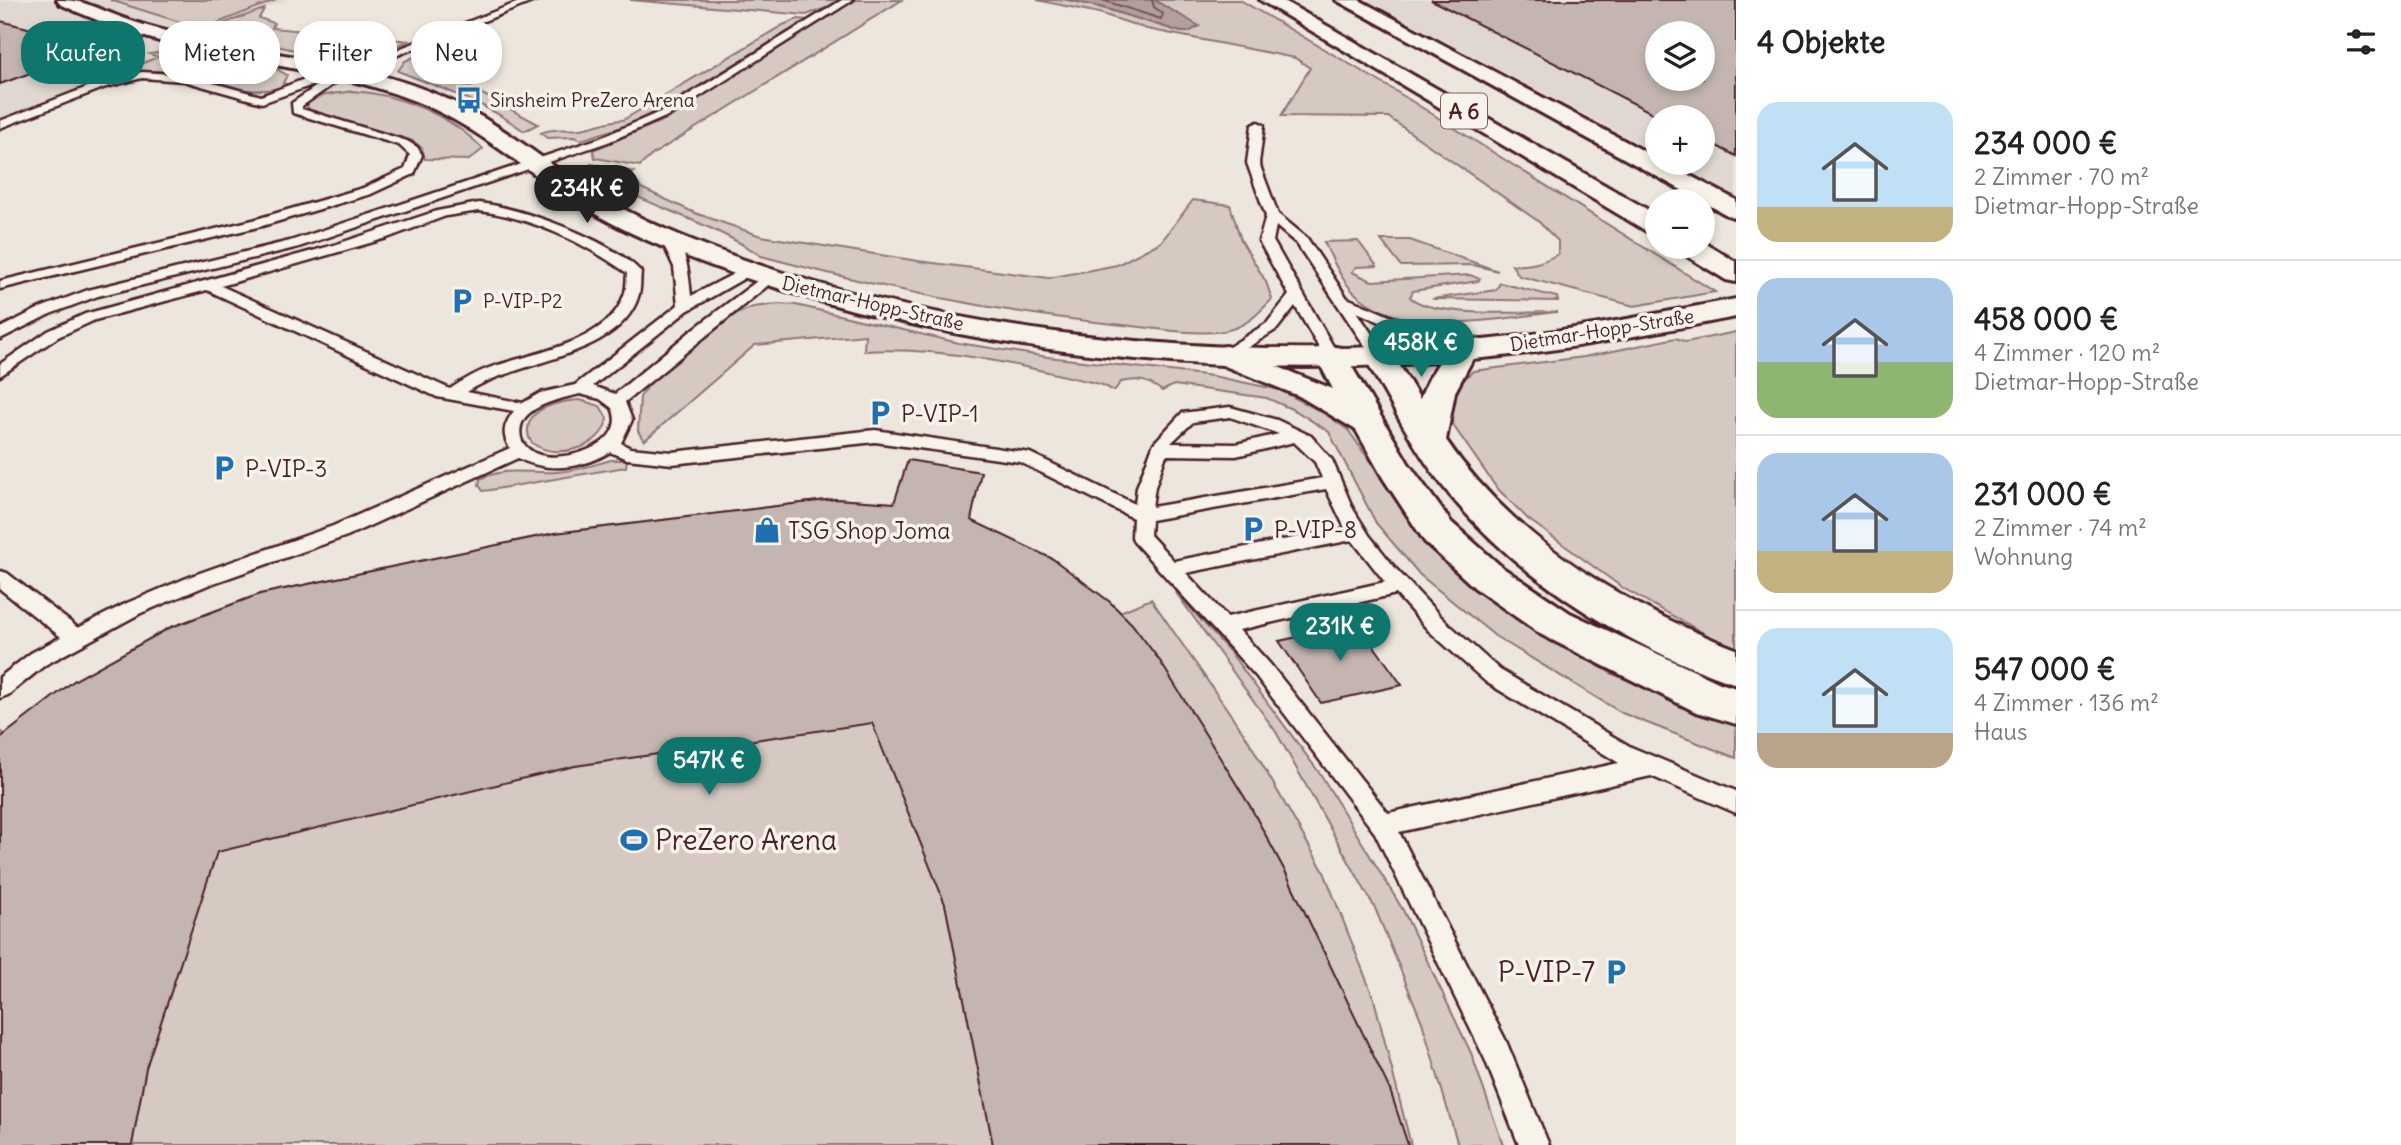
<!DOCTYPE html>
<html lang="de">
<head>
<meta charset="utf-8">
<style>
	:root { --surface:#fff; --page:#f2f2f2; --text:#222; --muted:#767676; --line:#e0e0e0; --accent:#0f766e }
	body { margin:0; font-family:Delius,sans-serif; background:var(--page); color:var(--text); height:100vh; display:flex; flex-direction:column; font-size:26px; white-space:nowrap }
	* { box-sizing:border-box; margin:0 }
	p { font-size:23px; color:var(--muted) }
	.icon { flex:none; width:38px; height:38px; fill:none; stroke:currentColor; stroke-width:2; stroke-linecap:round; stroke-linejoin:round }
	.map { position:relative; flex:1; overflow:hidden }
	.side { display:flex; flex-direction:column; background:var(--surface); width:665px }
	.side>* { flex:none }
	.hud { position:absolute; left:21px; top:21px; width:665px; height:63px; display:flex; gap:14px }
	.tools { position:absolute; left:1645px; top:21px; display:grid; gap:14px }
	.tools a { display:grid; place-items:center; width:70px; height:70px; border-radius:50%; background:var(--surface); box-shadow:0 4px 10px #0003; font-size:35px }
	.price { position:absolute; translate:-50% -60px; padding:0 16px; border-radius:24px; background:var(--accent); color:#fff; font-size:23px; line-height:46px; filter:drop-shadow(0 2px 4px #0008) }
	.price::after { content:''; position:absolute; left:50%; top:42px; width:21px; height:16px; margin-left:-10px; background:inherit; clip-path:polygon(0 0,100% 0,50% 100%) }
	.price.selected { background:#222; color:#fff }
	ul { padding:0; list-style:none }
	li { display:flex; align-items:center; gap:21px; height:175px; padding:0 21px }
	li+li { border-top:2px solid var(--line) }
	li span { display:grid; place-items:center; flex:none; width:196px; height:140px; border-radius:21px; color:#555 }
	li>.icon { margin-inline-start:auto }
	span .icon { width:84px; height:84px; fill:#fffc; stroke-width:1 }
	li b { font-size:30px }
	h2 { display:flex; justify-content:space-between; align-items:center; height:84px; padding:0 21px; font-size:30px }
	.tag { padding:0 24px; border-radius:28px; background:var(--surface); box-shadow:0 4px 10px #0003; font-size:24px; line-height:63px }
	.tag.selected { background:var(--accent); color:#fff }
	main { display:flex; flex:1; min-height:0 }
	.map>svg:first-child { display:block }
	.built { fill:#e0d7d0; fill-rule:evenodd }
	.green { fill:#d5c9c2; stroke:#907476; stroke-width:2 }
	.water { fill:#b39f9d; stroke:#896c6f; stroke-width:2 }
	.lines { fill:none; stroke-linecap:round; stroke-linejoin:round }
	.shore { stroke:#745259; stroke-width:2 }
	.building { fill:#c4b5b0; stroke:#4a1f2b; stroke-width:2; fill-rule:evenodd }
	.lane-casing { stroke:#4a1f2b; stroke-width:5 }
	.secondary-casing { stroke:#4a1f2b; stroke-width:6 }
	.highway-casing { stroke:#4a1f2b; stroke-width:6 }
	.lane { fill:#f7f3e8; fill-rule:evenodd }
	.secondary { fill:#f7f3e8; fill-rule:evenodd }
	.highway { fill:#f7f3e8; fill-rule:evenodd }
	.labels { text-anchor:middle; dominant-baseline:central; stroke-width:7; stroke-linejoin:round; paint-order:stroke }
	.far-poi-label { font-size:19px; fill:#4a1f2b; stroke:#f7f3e8; text-anchor:start }
	.far-street-label { font-size:19px; fill:#4a1f2b; stroke:#f7f3e8 }
	.shield { fill:#f7f3e8; stroke:#7e5f64; stroke-width:2 }
	.shield-label { font-size:21px; font-weight:bold; fill:#4a1f2b }
	.poi-label { font-size:23px; fill:#4a1f2b; stroke:#f7f3e8; text-anchor:start }
	.near-poi-label { font-size:28px; fill:#4a1f2b; stroke:#f7f3e8; text-anchor:start }
</style>
</head>
<body>
<main>
<div class="map">
<svg width="1736" height="1145" viewBox="0 0 1736 1145">
	<rect width="100%" height="100%" fill="#ece6dd"/>
	<filter id="ink" filterUnits="userSpaceOnUse"><feTurbulence type="fractalNoise" baseFrequency=".0143" numOctaves="2"/><feDisplacementMap in="SourceGraphic" scale="14" xChannelSelector="R" yChannelSelector="G"/><feConvolveMatrix kernelMatrix="1 2 1 2 8 2 1 2 1" color-interpolation-filters="sRGB"/></filter>
	<g filter="url(#ink)">
		<path class="built" d="M0,0H287L205,30L203,36L180,51L0,120Z
			M1367,0H1736V197L1675,163H1703V117H1657V153ZM1657,33H1703V79H1657Z"/>
		<path class="green" d="M110,0H276L202,29Z
			M630,0H902L652,155L640,166L595,158L593,150L669,118L830,11L823,9L806,15Z
			M1037,0H1068L1092,5L1181,32L1198,26L1154,0H1240L1394,90L1715,292L1634,306L1519,276L1512,265C1530,266 1542,263 1558,254V241L1538,221L1388,117L1281,116L1310,68L1295,58L1147,29L1099,13Z
			M264,9L259,18L274,23L272,28L410,41L362,57L330,58L205,30Z
			M798,19L807,20L661,109L628,125L581,140L574,137L547,138L541,133C554,127 566,131 580,129C595,127 608,120 623,120L783,25Z
			M436,47L441,48L423,58L434,59L425,64V71L471,88L538,124L524,131C485,102 442,89 398,71L405,61Z
			M179,49L194,50L278,70L287,75L283,83L291,85C235,103 205,70 153,71C135,71 116,83 100,80L158,57L150,54Z
			M352,91C397,93 452,116 483,149L469,160L425,159L422,148L413,141L311,111L307,107L309,101C324,93 336,94 352,91Z
			M591,164L634,172L631,175L641,188L695,213L761,236L918,261L1049,278L1117,265L1161,242L1193,200L1230,205L1241,240L1266,282L1272,299C1258,314 1246,327 1224,331C1193,336 1155,328 1123,325C998,313 882,288 761,256C708,220 644,206 590,172Z
			M1381,240H1410L1498,271L1473,265L1401,266Z
			M1358,241L1377,266L1356,267L1352,272L1372,281L1470,275L1480,279L1478,281L1413,291L1410,297C1432,318 1525,312 1557,312C1497,318 1410,339 1358,296C1342,283 1333,260 1324,242Z
			M1500,283L1557,297L1558,301L1432,299L1496,290Z
			M779,304L796,305L959,343L1048,357L1213,376L1280,390L1324,413L1348,430L1423,535L1540,633L1613,674L1736,725V758L1622,713L1495,636L1420,575L1376,523L1329,432L1296,411L1267,398L1174,385L1162,391C1148,380 1138,378 1121,382L1114,391L1103,385C1024,366 945,346 864,351L865,335L755,345L644,441L638,431L640,397L652,381L734,315L753,307Z
			M1736,332V651L1623,588L1528,519L1496,487L1455,428L1447,409L1450,393L1473,371L1584,357L1676,338L1686,342Z
			M580,400L600,406L607,418C604,447 559,460 535,445C530,442 528,436 528,431C527,407 562,401 580,400Z
			M611,460H627L626,467L490,490L483,491L479,485L480,479C507,466 529,474 557,472C576,471 593,465 611,460Z
			M835,499L908,504L985,527L1053,559L1120,612L1151,599L1247,738L1324,872L1374,999L1411,1145H0V731L5,734L169,628L260,594L555,533Z
			M1174,590L1230,652L1321,775L1403,910L1471,1053L1503,1145H1458L1422,1022L1375,908L1276,732Z"/>
		<path class="water" d="M1068,0H1154L1199,26L1189,32H1181L1104,8Z"/>
		<g class="lines">
			<path class="shore" d="M1102,0L1161,19L1163,14L1154,7L1152,0"/>
		</g>
		<path class="building" d="M1431,0H1736V156L1703,139V117H1660ZM1657,33H1703V79H1657Z
			M0,21L24,27L97,49L0,84Z
			M908,460L981,472L971,520L1053,559L1110,602L1132,624L1160,661L1250,806L1286,873L1390,1090L1408,1145H993L945,904L872,723L575,766L217,852L146,1068L132,1145H0V738L75,680L169,628L260,594L555,533L835,499L894,503Z
			M1358,624L1402,685L1321,703L1279,641Z"/>
		<g class="lines">
			<g class="lane-casing">
				<path id="lane" d="M524,0H537L345,76L302,106V109L407,141L417,147L422,155L414,174L371,194L262,226L0,289V281L253,220L363,188L405,169L410,155L399,145L293,113L292,103L324,81L262,103L184,81L142,78L106,87L0,128V121L98,83L142,72L184,75L261,96L302,80L368,61Z
					M842,0H853L670,115L608,142L299,247L98,296L50,314L0,339V328L40,308L88,290L290,241L600,138L662,111Z
					M1258,122L1264,125L1259,163L1278,214L1307,238L1347,298L1399,320L1498,344L1501,347L1498,350L1493,352L1389,326L1357,312L1386,355L1378,360L1373,358L1297,244L1276,226L1273,241L1338,355L1330,360L1325,358L1295,306L1277,329L1231,358H1221L1218,355L1221,352L1267,323L1289,295L1259,241L1266,216L1247,163L1252,125Z
					M479,203C522,208 612,240 641,272C640,279 641,287 639,294C622,358 514,360 467,392L523,403L540,393L575,385L678,305L674,267L662,241L669,237C688,244 689,279 691,296L745,268L750,267L757,271L687,311L593,386L615,394L691,331L765,275H775L777,278L625,402L632,420L621,443L630,448L672,452L875,430L1030,453L1135,504L1137,487L1154,443L1182,413L1230,407L1277,420L1311,436L1332,460L1353,509L1369,535L1396,569L1443,619L1500,670L1631,747L1736,791V813L1651,776L1399,832L1506,1041L1549,1145H1519L1485,1059L1375,833L1256,676L1134,542L1132,537L1133,518L1020,462L875,442L672,464L627,459L610,452C582,469 547,473 518,458L347,536L208,585L141,613L45,665L8,695L0,698V677L31,653L61,637L0,589V571L7,573L78,628L127,603L194,575L333,526L510,448C501,434 504,424 514,411L437,397L207,290L95,320L58,337L0,376V364L48,331L85,314L334,245L437,211ZM479,211C531,217 585,243 627,273C626,280 627,289 624,295C608,344 530,353 489,368C475,373 462,381 450,389L221,286L387,238L446,216ZM580,394L600,399L612,408C629,444 566,463 540,455C532,453 523,446 521,438C514,407 559,399 580,394ZM1230,417L1279,434L1236,444L1171,443L1193,422ZM1294,442L1315,462L1322,478L1152,507L1155,487L1166,455L1236,456ZM1326,489L1345,528L1174,561L1150,535L1151,520ZM1352,540L1385,582L1227,617L1186,573ZM1396,594L1429,631L1486,682L1619,763L1388,813L1270,664L1239,630Z"/>
			</g>
			<g class="secondary-casing">
				<path id="secondary" d="M57,0C84,0 91,6 115,15C140,25 165,31 191,37C276,57 367,62 447,99C490,118 527,147 565,174C597,195 630,214 665,229C913,336 1226,366 1493,339C1575,330 1655,314 1736,299V317C1655,332 1575,349 1493,357C1217,386 913,351 656,244C618,228 582,208 549,184C506,154 464,120 415,101C347,74 272,66 201,51C151,41 105,25 60,4Z"/>
			</g>
			<g class="highway-casing">
				<path id="highway" d="M1260,0H1282L1657,215V234L1648,232Z
					M1336,0H1359L1657,158V163H1666L1736,200V218L1727,215Z
					M1703,242L1736,262V282L1726,280L1682,253L1679,247H1703Z
					M1462,342L1473,345L1477,351L1455,392L1446,440C1514,540 1626,606 1736,649V684C1630,648 1522,582 1450,495C1415,453 1391,402 1363,355L1367,348L1378,346L1389,348L1420,399C1427,379 1439,362 1451,345Z
					M1226,346L1333,389L1315,355L1319,348L1330,346L1341,348L1408,463L1451,522L1503,568L1570,613L1720,683L1736,688V724L1696,712L1542,635L1475,588L1425,542L1383,478L1356,430L1299,396L1215,362L1211,355L1215,348Z"/>
			</g>
			<use href="#lane" class="lane"/>
			<use href="#secondary" class="secondary"/>
			<use href="#highway" class="highway"/>
		</g>
	</g>
	<defs>
		<g id="bus-bare" transform="scale(2.1)"><path d="M-5-6H5V4H4V6H2V4H-2V6H-4V4H-5ZM-3.5-4V0h7V-4ZM-3.5 1.2v1.5H-2V1.2ZM2 1.2v1.5H3.5V1.2Z" fill="#1f6fb2" stroke="#f7f3e8" stroke-width="2.5" paint-order="stroke"/></g>
		<g id="parking-bare" transform="scale(2.1)"><path d="M-3.5-5.5H1a3.5 3.5 0 0 1 0 7H-1V5.5H-3.5ZM-1-3.4V-.6H.8a1.4 1.4 0 0 0 0-2.8Z" fill="#1f6fb2" stroke="#f7f3e8" stroke-width="2.5" paint-order="stroke"/></g>
		<g id="shop-bare" transform="scale(2.1)"><path d="M-5-2.5h2.3a2.7 3.5 0 0 1 5.4 0H5L5.5 6h-11ZM-1.5-2.5h3a1.5 2.3 0 0 0-3 0Z" fill="#1f6fb2" stroke="#f7f3e8" stroke-width="2.5" paint-order="stroke"/></g>
		<g id="stadium-bare" transform="scale(2.1)"><path d="M0-5a6.5 5 0 1 0 0 10a6.5 5 0 1 0 0-10ZM-3.5-1.8h7v3.6h-7Z" fill="#1f6fb2" stroke="#f7f3e8" stroke-width="2.5" paint-order="stroke"/></g>
	</defs>
	<g fill-rule="evenodd">
		<use href="#bus-bare" x="469" y="100"/>
		<use href="#parking-bare" x="462" y="301"/>
		<use href="#parking-bare" x="880" y="413"/>
		<use href="#parking-bare" x="224" y="468"/>
		<use href="#parking-bare" x="1253" y="529"/>
		<use href="#shop-bare" x="767" y="530"/>
		<use href="#stadium-bare" x="634" y="840"/>
		<use href="#parking-bare" x="1616" y="972"/>
	</g>
	<g class="labels">
		<g class="far-poi-label">
			<text x="490" y="100">Sinsheim PreZero Arena</text>
			<text x="483" y="301">P-VIP-P2</text>
		</g>
		<g class="far-street-label">
			<text transform="translate(873 303) rotate(13)">Dietmar-Hopp-Straße</text>
			<text transform="translate(1602 330) rotate(-9)">Dietmar-Hopp-Straße</text>
		</g>
		<rect class="shield" x="1441" y="93.5" width="46" height="35" rx="5"/>
		<g class="shield-label">
			<text x="1464" y="111">A 6</text>
		</g>
		<g class="poi-label">
			<text x="901" y="413">P-VIP-1</text>
			<text x="245" y="468">P-VIP-3</text>
			<text x="1274" y="529">P-VIP-8</text>
			<text x="788" y="530">TSG Shop Joma</text>
		</g>
		<g class="near-poi-label">
			<text x="655" y="840">PreZero Arena</text>
			<text x="1595" y="972" text-anchor="end">P-VIP-7</text>
		</g>
	</g>
</svg>
<div class="tools">
<a><svg class="icon" aria-label="layers" viewBox="0 0 24 24"><path d="M12 4l9 5-9 5-9-5zM3 14l9 5 9-5"/></svg></a>
<a>+</a>
<a>−</a>
</div>
<b class="price selected" style="left:587px;top:225px">234K €</b>
<b class="price" style="left:1421px;top:379px">458K €</b>
<b class="price" style="left:1340px;top:663px">231K €</b>
<b class="price" style="left:709px;top:797px">547K €</b>
<div class="hud">
<a class="tag selected">Kaufen</a>
<a class="tag">Mieten</a>
<a class="tag">Filter</a>
<a class="tag">Neu</a>
</div>
</div>
<section class="side">
<h2>4 Objekte<svg class="icon" aria-label="filters" viewBox="0 0 24 24"><path d="M4 7h16M4 17h16"/><circle cx="9" cy="7" r="2"/><circle cx="15" cy="17" r="2"/></svg></h2>
<ul>
<li><span style="background:linear-gradient(#bfe0f5 75%,#c2b280 0)"><svg class="icon" aria-label="home" viewBox="0 0 24 24"><path d="M3 11l9-7 9 7M6 9v11h12V9"/></svg></span><div><b>234 000 €</b><p>2 Zimmer · 70 m²</p><p>Dietmar-Hopp-Straße</p></div></li>
<li><span style="background:linear-gradient(#a9c7e8 60%,#8fb573 0)"><svg class="icon" aria-label="home" viewBox="0 0 24 24"><path d="M3 11l9-7 9 7M6 9v11h12V9"/></svg></span><div><b>458 000 €</b><p>4 Zimmer · 120 m²</p><p>Dietmar-Hopp-Straße</p></div></li>
<li><span style="background:linear-gradient(#a9c7e8 70%,#c2b280 0)"><svg class="icon" aria-label="home" viewBox="0 0 24 24"><path d="M3 11l9-7 9 7M6 9v11h12V9"/></svg></span><div><b>231 000 €</b><p>2 Zimmer · 74 m²</p><p>Wohnung</p></div></li>
<li><span style="background:linear-gradient(#bfe0f5 75%,#b9a48a 0)"><svg class="icon" aria-label="home" viewBox="0 0 24 24"><path d="M3 11l9-7 9 7M6 9v11h12V9"/></svg></span><div><b>547 000 €</b><p>4 Zimmer · 136 m²</p><p>Haus</p></div></li>
</ul>
</section>
</main>
</body>
</html>
